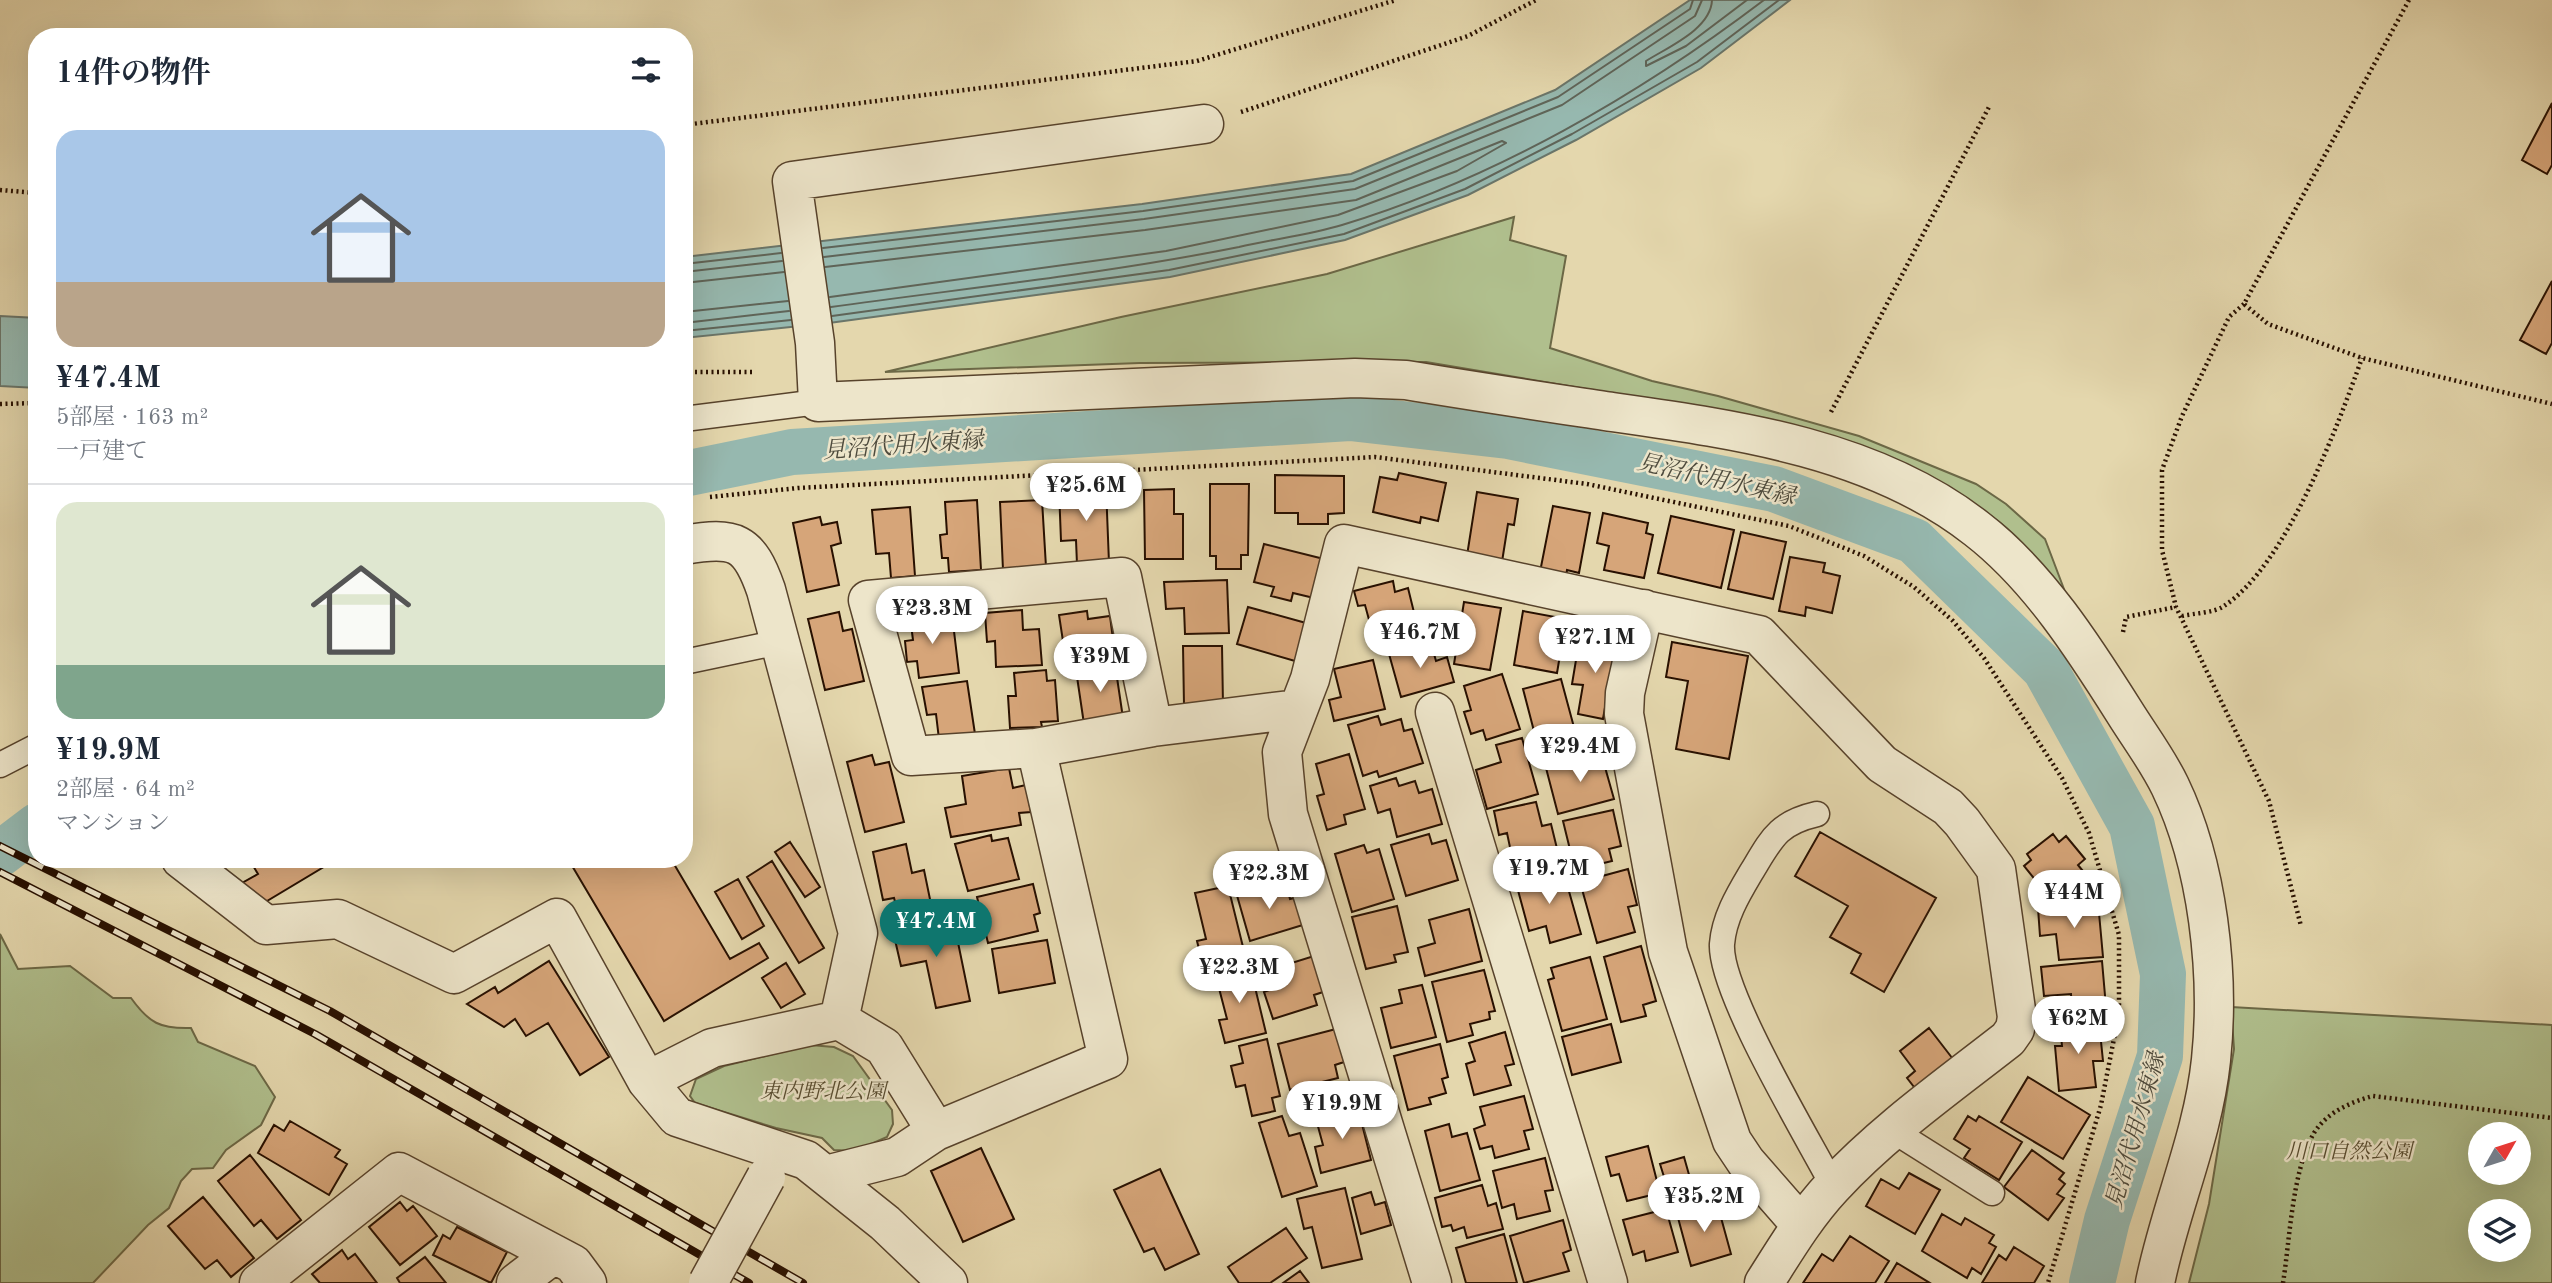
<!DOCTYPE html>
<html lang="ja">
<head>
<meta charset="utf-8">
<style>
	:root { --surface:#fff; --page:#f2f2f3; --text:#1f2937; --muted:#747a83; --line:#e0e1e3; --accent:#0f766e }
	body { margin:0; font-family:"Old Standard TT","Noto Serif JP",serif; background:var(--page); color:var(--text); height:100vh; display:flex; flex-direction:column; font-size:26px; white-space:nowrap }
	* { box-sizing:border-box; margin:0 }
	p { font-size:23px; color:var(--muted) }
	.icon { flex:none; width:38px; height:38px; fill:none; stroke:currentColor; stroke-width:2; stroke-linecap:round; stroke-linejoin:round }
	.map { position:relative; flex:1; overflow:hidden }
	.panel { position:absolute; left:28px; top:28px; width:665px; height:840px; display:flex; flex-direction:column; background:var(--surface); border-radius:28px; box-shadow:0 7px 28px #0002 }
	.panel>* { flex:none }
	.needle { width:46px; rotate:51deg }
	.buttons { position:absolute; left:2468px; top:1122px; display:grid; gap:14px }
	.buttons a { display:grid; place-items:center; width:63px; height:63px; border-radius:50%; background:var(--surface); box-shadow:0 7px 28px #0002; font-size:35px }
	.price { position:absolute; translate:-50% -60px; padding:0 16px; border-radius:24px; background:#fff; color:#222; font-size:23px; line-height:46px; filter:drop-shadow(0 2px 4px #0008) }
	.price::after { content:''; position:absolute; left:50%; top:42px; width:21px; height:16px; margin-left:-10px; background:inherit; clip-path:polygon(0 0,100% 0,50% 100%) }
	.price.on { background:var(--accent); color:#fff }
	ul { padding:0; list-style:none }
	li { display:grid; align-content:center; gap:14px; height:371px; padding:0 28px }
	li+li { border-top:2px solid var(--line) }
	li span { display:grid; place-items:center; height:217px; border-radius:21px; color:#555 }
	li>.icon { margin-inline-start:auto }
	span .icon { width:126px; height:126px; fill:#fffc; stroke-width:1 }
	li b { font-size:30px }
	h2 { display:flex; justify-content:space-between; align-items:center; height:84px; padding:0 28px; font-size:30px }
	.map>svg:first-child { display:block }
	.green { fill:#b0bf8d; stroke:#6c6846; stroke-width:2; fill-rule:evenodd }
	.water { fill:#96b8af; stroke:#6a7569; stroke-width:2 }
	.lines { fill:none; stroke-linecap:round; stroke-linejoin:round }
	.shore { stroke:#5f6458; stroke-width:2 }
	.canal { stroke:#96b8af; stroke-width:46 }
	.building { fill:#d6a579; stroke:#281000; stroke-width:2 }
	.lane-casing { stroke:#57422b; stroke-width:27 }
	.street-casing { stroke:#57422b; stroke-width:41 }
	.path { stroke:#281000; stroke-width:4.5; stroke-dasharray:2 3.5; stroke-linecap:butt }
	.lane { stroke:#ede5ca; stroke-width:24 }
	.street { stroke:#ede5ca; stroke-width:38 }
	.rail-casing { stroke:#281000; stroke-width:8 }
	.rail { stroke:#ede5ca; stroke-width:5; stroke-dasharray:16; stroke-linecap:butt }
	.street-bridge-casing { stroke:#57422b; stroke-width:41; stroke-linecap:butt }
	.street-bridge { stroke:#ede5ca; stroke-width:38 }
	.labels { text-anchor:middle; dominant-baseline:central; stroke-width:5; stroke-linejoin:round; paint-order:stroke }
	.park-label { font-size:21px; font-style:italic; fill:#584d31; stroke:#ede5ca }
	.water-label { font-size:23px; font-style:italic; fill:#4e4b3d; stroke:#ede5ca }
</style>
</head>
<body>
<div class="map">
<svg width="2552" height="1283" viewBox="0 0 2552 1283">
	<rect width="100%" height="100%" fill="#e4d7ad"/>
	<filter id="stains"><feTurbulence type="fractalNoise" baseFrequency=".00286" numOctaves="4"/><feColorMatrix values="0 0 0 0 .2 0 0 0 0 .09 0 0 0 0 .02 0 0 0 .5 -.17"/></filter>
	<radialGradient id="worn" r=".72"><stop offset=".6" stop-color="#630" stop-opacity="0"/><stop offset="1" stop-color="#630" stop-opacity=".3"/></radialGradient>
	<path class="green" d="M1514,217L1510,240L1566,256L1550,348L1652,381L1718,396L1859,436L1976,484L2006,504L2045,539L2067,597C2027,544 2006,520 1946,488L1724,412L1426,362L1140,363L885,372L1121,317L1327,274Z
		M0,934L18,969L70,966L113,998H131C149,1023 160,1029 191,1028L198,1042L255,1066L275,1097L261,1125L226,1150L213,1168L192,1169L181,1181L169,1208L148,1225L93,1283H0Z
		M2231,1007L2552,1025V1283H2189L2209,1204L2234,1049ZM2480,1134H2518V1172H2480ZM2480,1211H2518V1250H2480Z
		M810,1045L834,1047L853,1056L892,1110L893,1124L887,1137L855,1151L834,1150L822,1138L776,1128L695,1103L690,1096L696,1079L724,1066Z"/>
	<path class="water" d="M1690,0H1790L1701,68L1576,140L1468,195L1345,240L1170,277L829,323L684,338V257L1142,204L1351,174L1555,90Z
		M0,316L37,318V388L0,386Z"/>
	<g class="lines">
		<path class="shore" d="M1712,0C1711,29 1668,47 1646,61V66L1686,46L1747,0
			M823,248L1143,211L1353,181L1558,97L1690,9L1693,0
			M824,257L1144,219L1355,189L1562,105L1695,16L1702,0
			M684,264L781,253
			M825,267L1145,230L1356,200L1502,141L1506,143L1457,171L1338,215L1166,251L830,297
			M684,272L782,261
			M684,283L784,272
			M831,307C967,288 1104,274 1239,247C1273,239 1309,235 1342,225C1494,179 1639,95 1764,0
			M684,312L788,301
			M832,316L1169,270L1344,234L1465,189L1572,134L1697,62L1779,0
			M684,323L789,311
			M684,331L791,320"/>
		<path class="canal" d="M684,474L792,452L1350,418L1508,436L1774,489L1914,541L2045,669L2132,826L2163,974L2160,1056L2107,1220L2092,1283
			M0,854L37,826"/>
	</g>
	<path class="building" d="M2552,103V165L2547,174L2522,160Z
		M2552,281V343L2546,354L2520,340Z
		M1399,473L1446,483L1438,521L1421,517L1420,523L1373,512L1380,477L1397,480Z
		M1275,475L1344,476V513L1328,514V524H1298V513H1275Z
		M1210,484H1249L1248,555H1241V569H1216V556H1210Z
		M1106,487L1109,563L1077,564L1076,540L1061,541L1059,489Z
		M1174,489V514H1183V559H1145L1144,490Z
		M1477,492L1518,499L1514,525L1508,524L1501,568L1466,562Z
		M977,500L981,570L949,572L948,558H942L940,535L947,534L945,502Z
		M1042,500L1046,567L1003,570L1000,502Z
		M1553,506L1590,513L1579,573L1567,570L1565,582L1539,577Z
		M910,507L915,576L891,578L889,553L876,554L872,510Z
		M1603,513L1648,523L1646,533L1653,535L1644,578L1604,570L1609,546L1597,543Z
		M1671,516L1734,530L1721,588L1658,573Z
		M820,517L822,525L837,522L841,543L831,546L839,585L807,592L793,523Z
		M1741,532L1786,542L1773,599L1728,589Z
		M1264,544L1324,559L1314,598L1293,593L1291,601L1271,596L1274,587L1254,582Z
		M1790,557L1825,563L1823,572L1840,576L1832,613L1806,607L1805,616L1779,611Z
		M1227,580L1229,633L1185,634L1184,608L1166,609L1164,582Z
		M1393,581L1395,592L1408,588L1421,641L1389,649L1385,635L1374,638L1365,605L1358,606L1354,591Z
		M1464,602L1501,608L1490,670L1454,664Z
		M1248,607L1306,623L1295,661L1237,644Z
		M1022,610L1023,630L1039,629L1042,665L996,667L995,641L987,642L985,613Z
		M1087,611L1088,619L1110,616L1115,655L1066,661L1059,615Z
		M1523,611L1566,619L1557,673L1514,665Z
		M839,612L843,631L852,629L864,681L825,690L808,619Z
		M940,613L942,625L953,623L959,673L919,678L917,661L907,662L905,641L913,640L910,617Z
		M1590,632L1607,635L1606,643L1616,645L1603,719L1578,714L1583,685L1572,684L1577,654L1586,655Z
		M1672,642L1748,656L1729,759L1676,749L1688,681L1666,677Z
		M1431,643L1436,661L1447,657L1454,682L1401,697L1389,654Z
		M1183,646H1222L1223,705H1184Z
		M1373,660L1385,709L1334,721L1329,700L1341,697L1334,669Z
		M1115,664L1123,718L1084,724L1076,670Z
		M1046,670L1047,681L1055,680L1058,721L1041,722L1042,727L1010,728L1008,696H1016L1014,673Z
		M1502,674L1520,729L1486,740L1483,730L1471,734L1464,712L1471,710L1464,686Z
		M1561,679L1575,731L1568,733L1573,750L1541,758L1523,689Z
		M967,681L975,734L939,739L936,714L927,715L922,687Z
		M1378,716L1381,725L1401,719L1404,731L1412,729L1423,763L1379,777L1377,771L1363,776L1348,725Z
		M1522,738L1538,794L1487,809L1476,770L1501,762L1496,745Z
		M1601,753L1614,799L1558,814L1546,768Z
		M1349,754L1365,809L1344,815L1346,824L1327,830L1317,796L1324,794L1316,764Z
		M872,755L875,765L889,762L904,822L865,832L847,762Z
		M1009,768L1013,788L1026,785L1031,812L1019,813L1021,825L951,837L945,808L966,804L962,776Z
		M1396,778L1399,786L1415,781L1419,793L1432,789L1442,824L1397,837L1390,809L1378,813L1370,786Z
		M1536,802L1542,826L1551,824L1561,865L1523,874L1518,850L1511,852L1507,833L1499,835L1494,811Z
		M1613,810L1621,846L1609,849L1612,861L1575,870L1563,821Z
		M1820,832L1936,898L1884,992L1851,973L1861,954L1830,937L1848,906L1795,876Z
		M1429,834L1432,844L1446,840L1458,880L1406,896L1391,845Z
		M2053,834L2059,842L2066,836L2085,859L2078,865L2096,887L2076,904L2067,893L2054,903L2024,866L2031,860L2027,854Z
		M991,835L992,841L1008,838L1019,879L968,891L955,844Z
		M790,842L820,887L805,897L775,852Z
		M906,844L912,873L924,870L932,909L899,916L894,898L883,900L873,852Z
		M1364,845L1367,853L1379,849L1394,899L1352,912L1335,854Z
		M249,859H337L262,904L242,883L258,874Z
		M568,859H671L730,959L759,943L768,958L664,1021Z
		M772,861L824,948L799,963L747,877Z
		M1628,869L1637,905L1628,907L1635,932L1597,943L1580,882Z
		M1563,870L1581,934L1550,943L1546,926L1529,931L1516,883Z
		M738,879L764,926L742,939L715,892Z
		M1275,881L1279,890L1287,888L1290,899L1298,897L1306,924L1250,941L1236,892Z
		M1033,884L1040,913L1034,915L1038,931L988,943L977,897Z
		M1228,886L1244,951L1202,961L1197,941L1206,939L1195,893Z
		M2098,902L2103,957L2059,960L2056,934L2040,936L2038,908Z
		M1397,906L1408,952L1394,955L1396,962L1366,969L1352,917Z
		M1469,909L1482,961L1425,976L1418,948L1435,943L1429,920Z
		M953,918L970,1001L936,1008L926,961L901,966L893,931Z
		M1047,940L1055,983L999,993L992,949Z
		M1641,946L1656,1001L1643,1005L1646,1016L1621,1022L1604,957Z
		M1314,956L1326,991L1314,995L1317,1005L1273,1019L1264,992L1272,989L1266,971Z
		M1590,957L1607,1019L1562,1031L1548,980L1554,978L1551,968Z
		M549,961L609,1057L580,1075L548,1023L526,1036L515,1019L504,1027L467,1004L495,987L498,993Z
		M2102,961L2106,1007L2072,1010L2071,994L2044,996L2041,967Z
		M786,963L805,994L781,1008L762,978Z
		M1236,964L1238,974L1245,973L1248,985L1254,983L1266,1033L1225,1043L1219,1020L1227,1019L1214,969Z
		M1484,970L1495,1011L1489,1012L1490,1019L1470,1024L1473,1035L1447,1042L1432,982Z
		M1422,985L1436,1037L1391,1048L1381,1008L1402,1003L1399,990Z
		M2099,1022L2103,1061H2093L2096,1087L2059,1091L2055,1046H2062L2060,1026Z
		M1611,1024L1621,1062L1572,1075L1562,1037Z
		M1929,1028L1956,1063L1918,1092L1907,1078L1915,1071L1900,1051Z
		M1336,1029L1344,1062L1335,1065L1338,1078L1290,1090L1278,1044Z
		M1505,1032L1514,1064L1505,1066L1511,1085L1474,1095L1466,1064L1475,1061L1469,1043Z
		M1267,1039L1280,1096L1272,1098L1275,1111L1252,1116L1245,1085L1236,1087L1231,1066L1243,1063L1239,1046Z
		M1440,1044L1448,1077L1442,1079L1446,1093L1429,1098L1431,1104L1408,1110L1394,1056Z
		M2028,1077L2090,1115L2063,1159L2001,1122Z
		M1524,1096L1533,1129L1524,1131L1529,1149L1495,1158L1492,1146L1480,1149L1474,1129L1485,1125L1480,1107Z
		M1358,1108L1371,1160L1321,1173L1315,1147L1323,1145L1316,1119Z
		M1282,1116L1289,1136L1300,1133L1317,1186L1282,1197L1259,1123Z
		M1968,1116L1976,1121L1979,1116L2022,1142L1999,1180L1964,1158L1970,1149L1954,1139Z
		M290,1121L340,1150L335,1157L347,1164L329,1195L258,1153L274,1125L284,1131Z
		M1449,1124L1452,1137L1467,1133L1480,1180L1440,1191L1425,1131Z
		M1648,1146L1660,1193L1627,1201L1619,1174L1611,1176L1606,1157Z
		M981,1148L1014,1219L963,1242L931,1171Z
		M2032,1150L2064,1173L2059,1179L2065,1184L2057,1194L2064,1198L2048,1220L2004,1187Z
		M250,1155L301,1220L277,1239L261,1220L254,1226L218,1181Z
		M1684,1157L1697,1203L1674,1209L1660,1164Z
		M1545,1158L1553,1190L1545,1191L1550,1211L1517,1219L1514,1204L1502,1208L1493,1171Z
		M1160,1169L1199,1254L1165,1270L1154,1248L1144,1252L1114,1190Z
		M1909,1173L1940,1190L1915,1234L1866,1206L1881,1179L1899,1189Z
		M1482,1185L1488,1206L1496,1203L1503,1229L1467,1238L1464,1227L1453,1231L1451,1225L1442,1227L1435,1198Z
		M1345,1188L1362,1259L1322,1268L1312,1227L1304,1229L1297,1199Z
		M1371,1192L1375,1205L1385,1202L1391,1225L1361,1234L1352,1198Z
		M203,1197L254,1258L231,1277L217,1260L205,1269L168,1226Z
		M400,1202L407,1211L413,1206L437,1236L400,1265L369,1227Z
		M1717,1203L1731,1254L1691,1266L1677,1214Z
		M1666,1209L1678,1252L1646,1261L1644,1251L1633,1255L1623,1220Z
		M1942,1214L1961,1225L1965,1218L1994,1235L1989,1243L1996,1247L1981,1274L1972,1268L1967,1278L1922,1251Z
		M1563,1220L1571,1250L1563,1253L1569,1271L1524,1283L1510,1236Z
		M457,1227L507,1252L491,1283L433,1255L443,1235L450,1239Z
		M1286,1228L1307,1258L1270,1283H1239L1228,1267Z
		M1504,1234L1517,1283H1466L1456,1248Z
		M1850,1236L1889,1261L1875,1283H1803L1822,1254L1833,1261Z
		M2014,1247L2044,1266L2034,1283H1982L1999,1255L2006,1260Z
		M342,1250L348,1259L355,1254L377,1283H320L312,1274Z
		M425,1257L446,1283H400L397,1278Z
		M1897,1263L1930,1283H1885Z
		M1300,1271L1309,1283H1283Z"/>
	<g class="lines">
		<g class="lane-casing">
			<path id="lane" d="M684,419L818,402
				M684,662L780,642
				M0,765L37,746
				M1817,814C1778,823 1772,838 1752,871C1739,893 1724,917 1722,944C1719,991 1808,1138 1833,1186
				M1892,1130L1992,1193"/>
		</g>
		<g class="street-casing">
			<path id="street" d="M1204,124L792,181L815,343L818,402L1355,378L1406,380C1472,391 1539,401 1605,411C1732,429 1873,447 1977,529C2038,576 2084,648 2125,713C2140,737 2158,761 2170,786C2208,865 2220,974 2211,1060C2203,1137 2170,1208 2155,1283
				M684,545C735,536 749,541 766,590L858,933L839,1020
				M1644,609L1625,693L1624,714L1668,952L1732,1141L1746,1162L1801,1225
				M1435,712L1608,1283
				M1153,727L1122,577L868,600L911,756L1036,748L1153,727L1298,709
				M181,859L266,925L338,919L454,974L557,918L647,1081L677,1117L806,1160L885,1223L948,1283
				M647,1081L712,1048L839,1020L884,1047L936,1131L897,1157L826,1175
				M936,1131L1108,1059L1036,748
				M259,1283L399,1172L573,1264L587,1283
				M516,1283L554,1254
				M1432,1283L1288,814L1282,752L1310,679L1344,544L1759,635L1882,764L1948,807L1962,822L1996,869L2017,1017L2015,1029L2008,1039C1948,1086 1884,1131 1832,1187C1805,1216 1785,1250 1764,1283"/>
		</g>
		<path class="path" d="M2409,0L2244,304L2268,324L2362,358L2552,404
			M1241,112L1468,36L1536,0
			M684,125L1197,61L1396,0
			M0,190L37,193
			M2244,304L2229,317L2182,416L2162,470V550L2176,607L2269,801L2301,926
			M684,372H753
			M0,404L37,403
			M1831,412L1990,105
			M710,497L798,488L1375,457L1587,484L1789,526L1864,556L1914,587L1953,621L1984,658L2062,778L2089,833L2119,935V1013L2101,1105L2048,1283
			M2182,616C2195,613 2214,613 2224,606C2286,565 2337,428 2362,358
			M2123,632L2126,617L2176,607
			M2283,1283C2290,1239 2292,1171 2314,1133C2327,1112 2351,1102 2373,1096L2552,1118"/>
		<use href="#lane" class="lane"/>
		<use href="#street" class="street"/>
		<g class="rail-casing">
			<path id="rail" d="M0,846L330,1011L803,1283
				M0,872L315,1034L749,1283"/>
		</g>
		<use href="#rail" class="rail"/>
		<g class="street-bridge-casing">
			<path id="street-bridge" d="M708,1283L766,1177"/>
		</g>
		<use href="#street-bridge" class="street-bridge"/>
	</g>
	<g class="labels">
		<g class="park-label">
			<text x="823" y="1092">東内野北公園</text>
			<text x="2349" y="1152">川口自然公園</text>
		</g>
		<g class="water-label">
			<text transform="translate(903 446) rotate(-4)">見沼代用水東縁</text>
			<text transform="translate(1716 480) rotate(13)">見沼代用水東縁</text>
			<text transform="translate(2136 1131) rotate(-74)">見沼代用水東縁</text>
		</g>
	</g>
	<rect width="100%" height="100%" filter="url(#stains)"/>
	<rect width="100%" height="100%" fill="url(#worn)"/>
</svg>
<div class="buttons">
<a><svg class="needle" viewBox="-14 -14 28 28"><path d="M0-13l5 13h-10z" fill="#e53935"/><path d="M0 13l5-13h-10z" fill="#747a83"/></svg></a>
<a><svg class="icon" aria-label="layers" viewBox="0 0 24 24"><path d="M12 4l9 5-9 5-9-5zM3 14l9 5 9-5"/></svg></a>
</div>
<b class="price" style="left:1086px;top:523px">¥25.6M</b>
<b class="price" style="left:932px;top:646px">¥23.3M</b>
<b class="price" style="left:1420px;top:670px">¥46.7M</b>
<b class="price" style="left:1595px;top:675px">¥27.1M</b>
<b class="price" style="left:1100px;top:694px">¥39M</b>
<b class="price" style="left:1580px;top:784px">¥29.4M</b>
<b class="price" style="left:1549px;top:906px">¥19.7M</b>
<b class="price" style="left:1269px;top:911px">¥22.3M</b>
<b class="price" style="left:2074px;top:930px">¥44M</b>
<b class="price on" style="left:936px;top:959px">¥47.4M</b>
<b class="price" style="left:1239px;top:1005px">¥22.3M</b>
<b class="price" style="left:2078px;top:1056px">¥62M</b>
<b class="price" style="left:1342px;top:1141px">¥19.9M</b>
<b class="price" style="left:1704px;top:1234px">¥35.2M</b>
<section class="panel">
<h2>14件の物件<svg class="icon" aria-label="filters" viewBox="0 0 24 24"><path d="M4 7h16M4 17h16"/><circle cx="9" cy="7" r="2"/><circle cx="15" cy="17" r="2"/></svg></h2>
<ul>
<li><span style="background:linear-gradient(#a9c7e8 70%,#b9a48a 0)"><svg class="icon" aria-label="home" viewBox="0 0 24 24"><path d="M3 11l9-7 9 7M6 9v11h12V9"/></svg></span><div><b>¥47.4M</b><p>5部屋 · 163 m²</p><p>一戸建て</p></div></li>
<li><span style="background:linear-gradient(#dfe7d0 75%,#7fa58c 0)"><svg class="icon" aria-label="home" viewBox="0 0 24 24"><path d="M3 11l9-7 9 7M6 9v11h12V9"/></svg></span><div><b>¥19.9M</b><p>2部屋 · 64 m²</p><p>マンション</p></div></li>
</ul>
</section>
</div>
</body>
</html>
